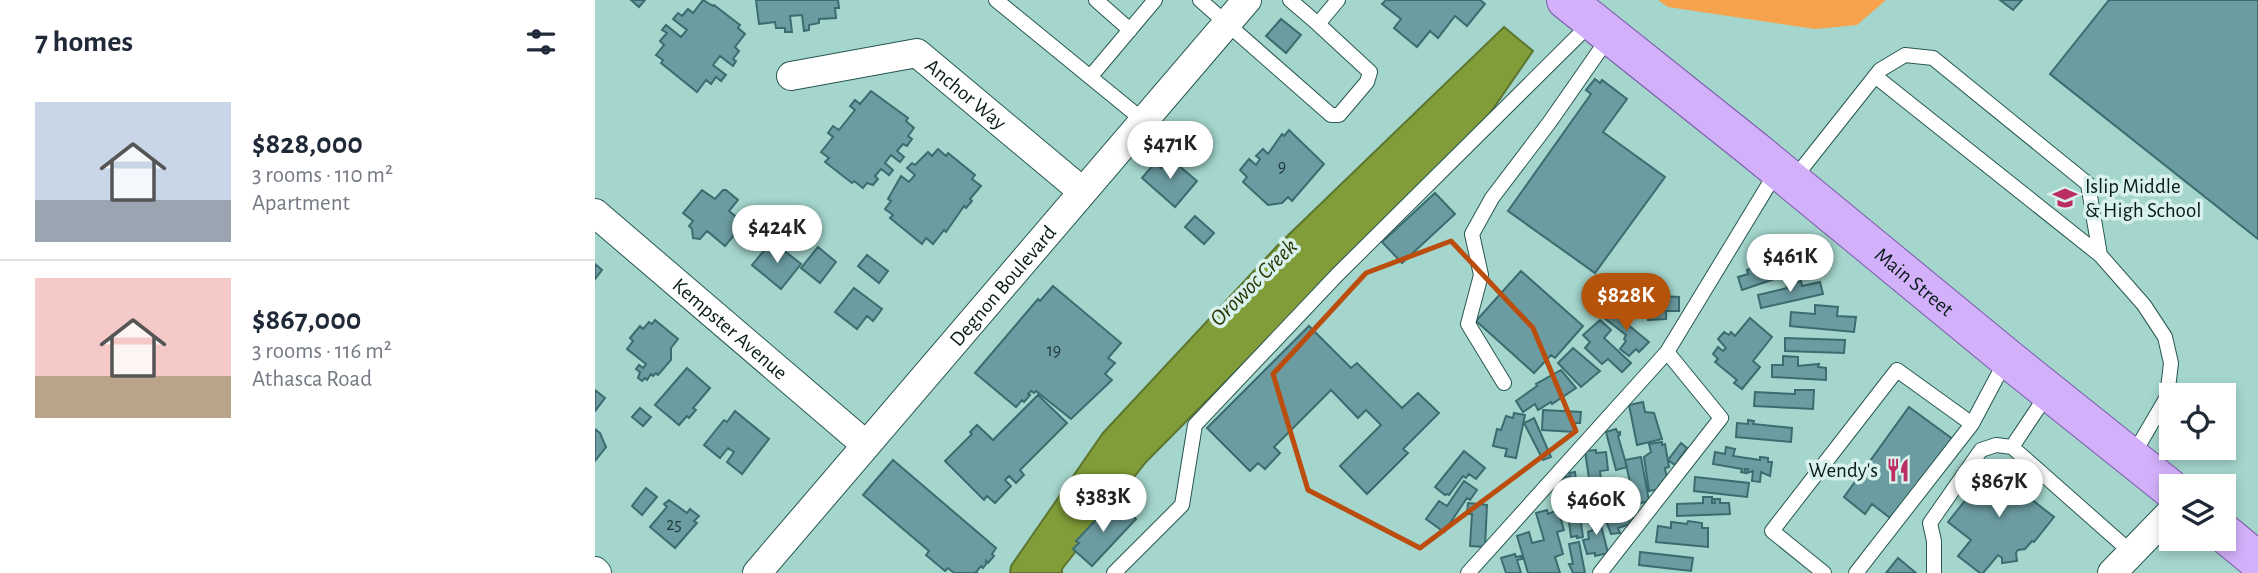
<!DOCTYPE html>
<html lang="en">
<head>
<meta charset="utf-8">
<style>
	:root { --surface:#fff; --page:#f2f2f3; --text:#1f2937; --muted:#747a83; --line:#e0e1e3; --accent:#b45309 }
	body { margin:0; font-family:"Alegreya Sans",sans-serif; background:var(--page); color:var(--text); height:100vh; display:flex; flex-direction:column; font-size:26px; white-space:nowrap }
	* { box-sizing:border-box; margin:0 }
	p { font-size:23px; color:var(--muted) }
	.icon { flex:none; width:38px; height:38px; fill:none; stroke:currentColor; stroke-width:2; stroke-linecap:round; stroke-linejoin:round }
	.map { position:relative; flex:1; overflow:hidden }
	.details { display:flex; flex-direction:column; background:var(--surface); width:595px }
	.details>* { flex:none }
	.fabs { position:absolute; left:1564px; top:383px; display:grid; gap:14px }
	.fabs a { display:grid; place-items:center; width:77px; height:77px; border-radius:0px; background:var(--surface); box-shadow:0 4px 10px #0003; font-size:35px }
	.price { position:absolute; translate:-50% -60px; padding:0 16px; border-radius:24px; background:#fff; color:#222; font-size:23px; line-height:46px; filter:drop-shadow(0 2px 4px #0008) }
	.price::after { content:''; position:absolute; left:50%; top:42px; width:21px; height:16px; margin-left:-10px; background:inherit; clip-path:polygon(0 0,100% 0,50% 100%) }
	.price.on { background:var(--accent); color:#fff }
	ul { padding:0; list-style:none }
	li { display:flex; align-items:center; gap:21px; height:175px; padding:0 35px }
	li+li { border-top:2px solid var(--line) }
	li span { display:grid; place-items:center; flex:none; width:196px; height:140px; border-radius:0px; color:#555 }
	li>.icon { margin-inline-start:auto }
	span .icon { width:84px; height:84px; fill:#fffc; stroke-width:1 }
	li b { font-size:30px }
	h2 { display:flex; justify-content:space-between; align-items:center; height:84px; padding:0 35px; font-size:30px }
	main { display:flex; flex:1; min-height:0 }
	.map>svg:first-child { display:block }
	.green { fill:#f7a24c }
	.water { fill:#819d39; stroke:#5d762f; stroke-width:2 }
	.building { fill:#6b9ca1; stroke:#3b6c70; stroke-width:2 }
	.lines { fill:none; stroke-linecap:round; stroke-linejoin:round }
	.service-casing { stroke:#275750; stroke-width:16 }
	.minor-casing { stroke:#275750; stroke-width:30 }
	.primary-casing { stroke:#785aa9; stroke-width:40 }
	.service { stroke:#fff; stroke-width:14 }
	.minor { stroke:#fff; stroke-width:28 }
	.primary { stroke:#d3b0fa; stroke-width:38 }
	.marked { fill:none; stroke:#bb4d0f; stroke-width:5; stroke-linejoin:round }
	.labels { text-anchor:middle; dominant-baseline:central; stroke-width:7; stroke-linejoin:round; paint-order:stroke }
	.number-label { font-size:18px; fill:#213c3b }
	.street-label { font-size:21px; fill:#081c19; stroke:#d8f1ec }
	.poi-label { font-size:21px; fill:#081c19; stroke:#d8f1ec; text-anchor:start }
	.water-label { font-size:23px; font-style:italic; fill:#283500; stroke:#d8f1ec }
</style>
</head>
<body>
<main>
<section class="details">
<h2>7 homes<svg class="icon" aria-label="filters" viewBox="0 0 24 24"><path d="M4 7h16M4 17h16"/><circle cx="9" cy="7" r="2"/><circle cx="15" cy="17" r="2"/></svg></h2>
<ul>
<li><span style="background:linear-gradient(#c9d6e8 70%,#9aa5b1 0)"><svg class="icon" aria-label="home" viewBox="0 0 24 24"><path d="M3 11l9-7 9 7M6 9v11h12V9"/></svg></span><div><b>$828,000</b><p>3 rooms · 110 m²</p><p>Apartment</p></div></li>
<li><span style="background:linear-gradient(#f6c9c9 70%,#b9a48a 0)"><svg class="icon" aria-label="home" viewBox="0 0 24 24"><path d="M3 11l9-7 9 7M6 9v11h12V9"/></svg></span><div><b>$867,000</b><p>3 rooms · 116 m²</p><p>Athasca Road</p></div></li>
</ul>
</section>
<div class="map">
<svg width="1663" height="573" viewBox="0 0 1663 573">
	<rect width="100%" height="100%" fill="#a4d6cd"/>
	<path class="green" d="M1063,0H1291L1262,25L1220,29L1073,7Z"/>
	<path class="water" d="M909,27L938,51L893,116L551,462L467,569V573H415L416,566L508,433L683,245Z"/>
	<path class="building" d="M36,0H50L44,7Z
		M108,0L118,6L119,5L145,25L143,28L150,34L140,47L144,51L138,59L141,61L138,66L125,56L118,65L131,75L126,81L121,77L116,84L111,80L102,92L66,63L68,60L61,55L69,45L65,41L72,33L67,30L71,25L86,37L92,30L78,19L83,13L87,16L93,9L98,13Z
		M161,0H243L244,8H240L241,18L224,19V23L214,25V30L209,31L207,15L195,16L197,32H190V28H181L180,22L164,24Z
		M791,0H885L890,4L872,26L860,16L843,38L835,31L822,47L799,28L806,19L787,4Z
		M1405,0H1427L1418,10Z
		M1514,0H1663V239L1455,74Z
		M686,19L706,35L691,53L671,36Z
		M1000,79L1005,83L1007,80L1032,99L1008,132L1070,177L1000,273L913,211L996,94L991,90Z
		M276,91L313,118L311,121L319,128L313,136L317,139L312,146L308,144L302,151L309,157L305,162L296,155L290,163L298,170L294,175L286,169L280,176L283,179L278,185L272,183L268,188L259,181L257,183L230,162L234,158L226,152L238,137L233,133L238,126L244,130L260,110L255,106L260,100L265,104Z
		M694,130L729,164L697,201L693,197L687,203L673,205L648,182L652,177L645,170L654,159L661,165L665,159L661,156L668,149L673,154L687,134L689,136Z
		M343,149L351,156L353,153L380,175L377,179L386,186L375,199L377,201L371,208L369,206L351,232L349,230L338,244L331,238L327,244L295,218L298,215L290,209L296,201L293,199L306,176L314,182L320,175L312,168L317,163L320,165L333,152L337,156Z
		M575,158L602,181L580,207L547,178L560,163L566,168Z
		M107,190L120,199L128,190H131L143,200L134,211L149,223L130,246L112,231L105,239L98,238L97,229L94,226L98,221L88,213Z
		M840,193L860,214L807,263L787,242Z
		M210,209L223,218L218,226L204,218Z
		M600,216L619,233L609,244L590,227Z
		M177,241L206,264L186,289L157,265Z
		M223,247L241,262L225,283L206,268Z
		M272,255L293,271L284,283L263,266Z
		M1196,259L1198,264L1202,262L1204,267L1199,268L1200,272L1147,290L1143,277L1153,274L1152,270L1164,266L1166,270Z
		M0,264L7,270L0,279Z
		M926,271L988,326L960,358L956,355L939,373L881,321Z
		M1199,280V283L1206,281L1207,286L1225,282L1228,294L1166,308L1163,295L1192,288L1191,282Z
		M1045,282L1059,285L1057,294H1054L1053,297L1042,292Z
		M458,286L526,343L513,358L520,363L510,374L517,380L476,419L441,391L439,393L436,391L433,394L435,395L429,402L427,400L421,407L380,373L443,299L445,301Z
		M259,288L287,309L278,321L272,316L262,329L240,312Z
		M1065,296L1084,297V311H1071V319L1053,320L1052,310H1041V316H1035V311H1026L1025,299L1065,298Z
		M1018,305L1024,309L1020,314L1054,342L1044,352L1041,349L1034,356L1025,349L1031,341L1029,339L1031,335L1008,317Z
		M1220,305L1243,307L1242,316L1261,317L1259,332L1195,326L1196,312L1220,314Z
		M1155,318L1177,337L1158,361L1165,367L1147,389L1139,383L1142,380L1120,362L1123,359L1118,354L1123,347L1128,351L1131,348L1123,339L1129,332L1134,335L1136,332L1140,336Z
		M60,320L83,339L76,348V360L63,375L61,373L58,376L56,374L52,380L50,378L47,381L43,378L45,372L41,369L44,365L48,368L51,364L32,349L38,341L35,338L45,326L48,329L54,322L57,324Z
		M1005,320L1016,330L1009,338L1036,363L1027,372L1013,359L1007,364L990,348L995,342L988,335Z
		M714,326L756,368L762,363L807,408L823,393L844,413L808,449L813,453L772,494L745,466L786,425L771,410L763,418L736,390L679,447L685,453L670,469L663,463L655,471L612,428Z
		M1190,338L1250,340L1249,353L1190,351Z
		M978,348L1005,371L986,387L963,363Z
		M1188,356L1203,357V366L1224,364L1223,367L1231,368V380L1177,377V365H1188Z
		M92,368L115,388L98,408L101,410L94,418L92,416L84,425L60,405Z
		M966,370L981,388L957,404L956,402L943,410L940,404L928,412L921,401L942,386L941,384Z
		M0,390L10,398L0,411Z
		M1200,390H1219L1218,409L1159,406L1160,392L1200,394Z
		M443,395L472,423L425,470L429,475L421,483L414,476L410,480L416,486L400,503L392,496L389,500L350,461L377,434L375,432L382,425L398,440Z
		M1048,402L1050,412L1059,413L1067,439L1042,445L1034,405Z
		M1314,407L1363,443L1295,518L1277,504L1270,514L1249,497Z
		M45,408L56,417L48,426L37,417Z
		M948,410L986,412L985,423H979V432L947,430Z
		M140,411L174,439L147,474L132,462L139,452L133,448L125,458L109,445L129,420L132,422Z
		M919,413L930,415L921,458L910,456L912,449L898,446L902,429L906,430L911,416L918,418Z
		M939,418L956,457L948,460L929,423Z
		M1153,420L1159,421L1158,424L1197,428L1196,442L1141,437L1142,423L1153,424Z
		M0,429L5,433L11,447L0,461Z
		M1021,429L1023,433L1025,432V435L1023,436L1032,467L1021,470L1011,432Z
		M1067,442V445L1070,444L1074,467L1070,468L1072,480L1068,481L1069,484L1064,485L1065,489L1054,491L1049,457L1056,452L1054,444Z
		M1086,443L1092,448L1080,465L1073,460Z
		M1131,447L1140,449L1138,456L1165,460V457L1173,458V462H1177L1175,476L1166,472L1165,482L1157,481L1158,471L1152,473L1153,469H1150V473L1146,472L1147,469L1118,464L1120,452L1130,454Z
		M1001,450V453L1011,452L1013,470L1005,471L1008,497L997,499L990,451Z
		M869,451L890,468L881,479L874,474L871,478L868,476L854,495L852,494L850,495L840,487Z
		M1046,457L1054,501L1042,504L1040,494L1030,496L1027,483L1035,482L1030,460Z
		M298,460L401,548L397,554L399,556L393,563L391,561V564L388,568L386,566L381,572L383,573H359L353,568L350,571L331,555L334,551L268,495Z
		M1401,462L1430,485L1434,479L1441,484L1432,496L1459,517L1439,542L1437,541L1430,549L1423,550L1421,553L1422,561L1407,563V558L1403,555L1388,573H1385L1363,556L1376,540L1353,522Z
		M980,472L981,480L989,479L993,507L984,509L988,537L982,538V536L976,537L968,477L975,476L974,473Z
		M1100,477L1154,483L1152,497L1099,491Z
		M869,481L882,490L875,500L872,498L849,532L831,519L844,501L852,506Z
		M1023,481L1033,513L1036,512L1038,518L1034,519L1035,524L1023,528L1025,533L1016,534L1008,513L1005,514L1002,506L1014,502L1008,491H1011L1010,485Z
		M51,488L62,497L47,515L37,506Z
		M1108,497H1117V503H1120L1119,499H1125V503H1134L1135,514L1082,516V504L1108,503Z
		M74,500L92,513L95,509L104,516L99,521L102,523L80,548L55,527L72,507L69,504Z
		M873,503L892,505L890,547L875,546L877,514H872Z
		M526,505L541,519L497,566L478,549L484,543L481,541L513,507L519,512Z
		M952,510L953,514L963,510L969,530L962,532L968,554L960,557L965,573H933L922,536L934,532L937,543L949,540L941,513Z
		M1003,512L1004,517L1007,516L1008,520L1005,521L1013,553L1000,556V553L992,554L988,540L994,539L993,532L998,530L994,514Z
		M1093,521L1107,523V528H1113V547L1061,542L1063,526L1076,528V522L1092,524Z
		M984,542L990,573H978L974,564H978L974,544Z
		M1045,552L1098,558L1096,571L1044,565Z
		M920,554L921,557L926,556L927,559L922,560L926,573H911L906,558Z
		M1303,558L1321,573H1291Z"/>
	<g class="lines">
		<g class="service-casing">
			<path id="service" d="M401,0L549,121
				M501,0L535,30
				M605,0L736,115H744L772,82L775,72L723,24L743,0
				M695,0L723,24
				M496,76L560,0
				M1280,76L1505,255
				M1197,181L1285,70L1310,55L1338,58L1493,184L1505,255L1549,305L1570,337L1576,363L1572,397L1538,455
				M909,383L873,324L886,275L877,234L897,198L954,123L1014,37
				M1453,393L1417,447L1537,553
				M519,573L587,505L600,425L742,275L996,23
				M873,573L1072,352L1182,171
				M1005,573L1126,418L1072,352
				M1229,573L1177,531L1302,370L1377,424
				M1261,573L1377,424L1411,360
				M1339,573V541L1335,523L1386,450L1401,445L1417,447"/>
		</g>
		<g class="minor-casing">
			<g id="minor">
				<path id="s1" d="M196,76L322,53L487,191"/>
				<path id="s2" d="M0,213L271,445"/>
				<path d="M0,571L2,573"/>
				<path id="s3" d="M162,573L652,0"/>
				<path d="M1517,573L1577,511"/>
			</g>
		</g>
		<g class="primary-casing">
			<g id="primary">
				<path id="s4" d="M971,0L1158,149L1412,358L1577,490"/>
				<path d="M1629,533L1663,561"/>
			</g>
		</g>
		<use href="#service" class="service"/>
		<use href="#minor" class="minor"/>
		<use href="#primary" class="primary"/>
	</g>
	<path class="marked" d="M856,241L938,328L981,431L825,548L713,490L678,374L771,273Z"/>
	<defs>
		<g id="school-bare" transform="scale(1.89)"><path d="M0-5L7-2L0 1L-7-2ZM-4 1L0 2.5L4 1V4Q0 6-4 4Z" fill="#bb2e62" stroke="#d8f1ec" stroke-width="2.5" paint-order="stroke"/></g>
		<g id="restaurant-bare" transform="scale(1.89)"><path d="M-5-6h1v4h1v-4h1v4h1v-4h1v5L-1.5 .5V6h-2V.5L-5-1ZM5-6V6H3V1.5H1.5Q1.5-4 5-6Z" fill="#bb2e62" stroke="#d8f1ec" stroke-width="2.5" paint-order="stroke"/></g>
	</defs>
	<g fill-rule="evenodd">
		<use href="#school-bare" x="1470" y="198"/>
		<use href="#restaurant-bare" x="1303" y="470"/>
	</g>
	<g class="labels">
		<g class="number-label">
			<text x="687" y="167">9</text>
			<text x="459" y="351">19</text>
			<text x="79" y="525">25</text>
		</g>
		<g class="street-label">
			<text stroke="none"><textPath href="#s1" startOffset="192">Anchor Way</textPath></text>
			<text stroke="none"><textPath href="#s4" startOffset="448">Main Street</textPath></text>
			<text stroke="none"><textPath href="#s3" startOffset="378">Degnon Boulevard</textPath></text>
			<text stroke="none"><textPath href="#s2" startOffset="178">Kempster Avenue</textPath></text>
		</g>
		<g class="poi-label">
			<text x="1490" y="186">Islip Middle<tspan x="1490" dy="24">&amp; High School</tspan></text>
			<text x="1283" y="470" text-anchor="end">Wendy's</text>
		</g>
		<g class="water-label">
			<text transform="translate(659 283) rotate(-45)">Orowoc Creek</text>
		</g>
	</g>
</svg>
<div class="fabs">
<a><svg class="icon" aria-label="locate" viewBox="0 0 24 24"><circle cx="12" cy="12" r="6"/><path d="M12 2v4M12 18v4M2 12h4M18 12h4"/></svg></a>
<a><svg class="icon" aria-label="layers" viewBox="0 0 24 24"><path d="M12 4l9 5-9 5-9-5zM3 14l9 5 9-5"/></svg></a>
</div>
<b class="price" style="left:575px;top:181px">$471K</b>
<b class="price" style="left:182px;top:265px">$424K</b>
<b class="price" style="left:1195px;top:294px">$461K</b>
<b class="price on" style="left:1031px;top:333px">$828K</b>
<b class="price" style="left:1404px;top:519px">$867K</b>
<b class="price" style="left:508px;top:534px">$383K</b>
<b class="price" style="left:1001px;top:537px">$460K</b>
</div>
</main>
</body>
</html>
